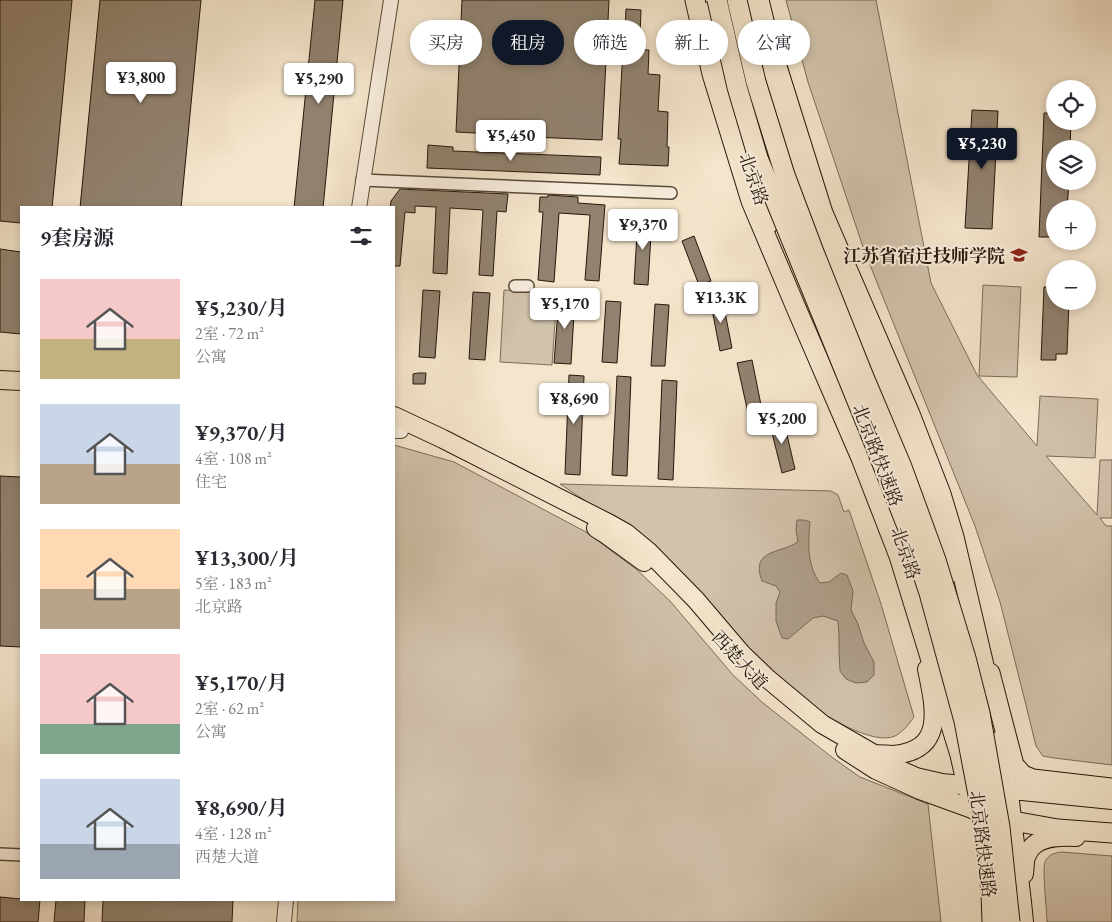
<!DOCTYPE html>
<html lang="zh">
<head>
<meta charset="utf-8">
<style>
	:root { --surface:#fff; --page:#f2f2f3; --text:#2b2b33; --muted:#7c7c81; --accent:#111827 }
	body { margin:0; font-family:"EB Garamond","Noto Serif SC",serif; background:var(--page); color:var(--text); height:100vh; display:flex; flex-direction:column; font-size:19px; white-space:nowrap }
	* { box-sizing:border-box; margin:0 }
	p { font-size:16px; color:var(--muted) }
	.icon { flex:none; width:28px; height:28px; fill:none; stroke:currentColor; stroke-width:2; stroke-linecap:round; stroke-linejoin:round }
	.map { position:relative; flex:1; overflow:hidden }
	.side { position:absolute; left:20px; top:206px; width:375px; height:695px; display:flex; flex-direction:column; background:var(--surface); border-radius:0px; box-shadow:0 2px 8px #0003 }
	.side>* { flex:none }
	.guide { position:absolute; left:410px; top:20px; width:475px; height:45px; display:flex; gap:10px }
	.buttons { position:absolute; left:1046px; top:80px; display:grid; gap:10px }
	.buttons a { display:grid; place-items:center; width:50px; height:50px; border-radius:50%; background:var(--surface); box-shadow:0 2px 8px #0003; font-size:25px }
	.price { position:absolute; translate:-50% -42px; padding:0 11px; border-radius:5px; background:#fff; color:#222; font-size:16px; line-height:32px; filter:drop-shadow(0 1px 2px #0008) }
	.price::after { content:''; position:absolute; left:50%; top:30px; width:15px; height:11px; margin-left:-8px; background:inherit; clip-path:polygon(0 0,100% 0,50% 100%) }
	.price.selected { background:var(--accent); color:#fff }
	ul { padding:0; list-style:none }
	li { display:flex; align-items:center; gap:15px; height:125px; padding:0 20px }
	li span { display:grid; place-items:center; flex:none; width:140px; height:100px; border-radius:0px; color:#555 }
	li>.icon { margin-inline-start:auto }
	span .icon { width:60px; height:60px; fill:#fffc; stroke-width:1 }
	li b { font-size:21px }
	h2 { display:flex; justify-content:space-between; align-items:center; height:60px; padding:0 20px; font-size:21px }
	.pill { padding:0 18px; border-radius:22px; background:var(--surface); box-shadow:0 2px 8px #0003; font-size:18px; line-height:45px }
	.pill.selected { background:var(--accent); color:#fff }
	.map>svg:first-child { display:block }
	.green { fill:#d1c2ab; stroke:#7b6c5a }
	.water { fill:#ae9f8a; stroke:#776857 }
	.building { fill:#91826f; stroke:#25160a }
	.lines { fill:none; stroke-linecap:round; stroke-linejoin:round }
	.minor-casing { stroke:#594a3a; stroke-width:14 }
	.tertiary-casing { stroke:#594a3a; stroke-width:16 }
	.primary-casing { stroke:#25160a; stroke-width:20 }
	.trunk-casing { stroke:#25160a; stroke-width:21 }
	.minor { stroke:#f8eede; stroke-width:11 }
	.tertiary { stroke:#f8eede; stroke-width:14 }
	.primary { stroke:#f4e5cc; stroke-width:18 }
	.trunk { stroke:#f4e5cc; stroke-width:19 }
	.trunk-bridge-casing { stroke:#25160a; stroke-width:21; stroke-linecap:butt }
	.trunk-bridge { stroke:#f4e5cc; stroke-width:19 }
	.labels { text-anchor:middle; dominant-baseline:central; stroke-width:4; stroke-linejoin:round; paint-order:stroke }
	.street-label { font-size:18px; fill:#25160a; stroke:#f8eede }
	.poi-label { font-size:18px; font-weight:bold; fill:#25160a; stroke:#f8eede; text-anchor:end }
</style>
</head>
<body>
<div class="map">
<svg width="1112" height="922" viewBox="0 0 1112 922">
	<rect width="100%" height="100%" fill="#f4e5cc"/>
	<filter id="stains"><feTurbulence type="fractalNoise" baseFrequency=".004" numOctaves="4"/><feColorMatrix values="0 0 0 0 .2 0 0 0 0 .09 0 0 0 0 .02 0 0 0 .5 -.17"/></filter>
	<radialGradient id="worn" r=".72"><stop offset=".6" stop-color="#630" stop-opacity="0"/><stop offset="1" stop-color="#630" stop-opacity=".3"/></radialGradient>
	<path class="green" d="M786,0H876L931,283L977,375L1037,446L1040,396L1098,399L1095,458L1046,456L1097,515L1100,460H1112V518H1100L1106,526H1112V765L1054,758L1043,756L1036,746L1025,701L1000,602L975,526L864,250L808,82Z
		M983,285L1021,287L1017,377L979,376Z
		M504,290L557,293L552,365L500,362Z
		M394,445L454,462L586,532L636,569L670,601L733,675L763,703L833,758L860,777L928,804L941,922H297L298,900H394Z
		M560,484L831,491L838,495L844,512L849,510L881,604L914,717C908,725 904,731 895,736C873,746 824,715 805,703L607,515Z
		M1061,852L1112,856V922H1047C1047,911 1042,869 1045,862C1048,855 1054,853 1061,852Z"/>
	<path class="water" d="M797,520H804L810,522C808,542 807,566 820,583L829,582L841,573L847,575L853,591L851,610L858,624L864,643L874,662V675L867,682L856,683L846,679L840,671L839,651V636L838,621L823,616L813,618L788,639L782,638L776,621V603L780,592L776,586L762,581C750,549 780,554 798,542L796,530Z"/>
	<path class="building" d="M0,0H72L52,208H21V223L0,221Z
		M100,0H201L181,208H80Z
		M315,0H343L323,208H294Z
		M462,0H609L602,140L509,136V122L492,121V134L456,132Z
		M626,9L641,10L640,34L625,33Z
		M623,49L649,50L648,74L660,75L658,111L668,112L667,147H669L668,166L619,164L621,139H618Z
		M972,110L998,111L992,229L965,228Z
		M1044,113H1055V121H1071L1070,149H1055V181H1069L1067,209H1055V230H1053L1052,237H1039Z
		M428,145L453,147V151L601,157L600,175L427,168Z
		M400,189L508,194L506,212L497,211L493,276L479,275L483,210L450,208L447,274L433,273L436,207L415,206V213L405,212L400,266H394V208H390L391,201Z
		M548,195L578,197V203L605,205L599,281L585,280L590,215L559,213L554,282L538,280L543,212H539L540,197H548Z
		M638,217L652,218L648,285L634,284Z
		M694,236L711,281L699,285L682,241Z
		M0,249L21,252V334L0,332Z
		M1044,287H1055V301H1069L1067,354H1056V360H1041Z
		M423,290L440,291L435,358L419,357Z
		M473,292L490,293L485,360L469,359Z
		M559,296L575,297L571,364L554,363Z
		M722,297L732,348L720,351L710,299Z
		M606,301L621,302L617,363L602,362Z
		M655,304L669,305L665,366H651Z
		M752,360L762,410L748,413L737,363Z
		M418,373H426L425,384H413V374Z
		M569,375L584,376L580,475L565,474Z
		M617,376L631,377L627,476L612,475Z
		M662,380L677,381L673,480L658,479Z
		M783,418L795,469L782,473L769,421Z
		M0,476L21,477V647L0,646Z
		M0,897L21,899V900H40L38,922H0Z
		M56,900H85L84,922H54Z
		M103,900H233L232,922H102Z"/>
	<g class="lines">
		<g class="minor-casing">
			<path id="minor" d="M362,180L671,193
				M515,286H528
				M0,854L21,855"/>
		</g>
		<g class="tertiary-casing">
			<path id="tertiary" d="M359,208L391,0
				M394,431H401
				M284,922L286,900"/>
		</g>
		<g class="primary-casing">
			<path id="primary" d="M748,0L756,40L805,200L902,435L931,508L955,572
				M711,10L719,56L737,129
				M750,168L769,224
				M0,380L21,381
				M394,416L443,439L610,524L626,533L649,552L696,600L742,654L768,679L822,724L874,754L889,765L916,777L942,783L1112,800
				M596,528L604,533L644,562
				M1000,740L1010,802L1022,902L1024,922
				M845,750L876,770L920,790L975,810
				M874,754C881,754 888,755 894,755C947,750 934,705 927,669
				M1024,874C1025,868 1024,860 1027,855C1034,836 1059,836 1076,837"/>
		</g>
		<g class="trunk-casing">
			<path id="trunk" d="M695,0L712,74L751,201L797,310L861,458L899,556L960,755L967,786L975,810L1012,821L1058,829L1112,833
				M759,0L769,41L823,213L910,414L941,494L954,537L989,687
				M990,673L1014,765L1023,775L1033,779L1112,788"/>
		</g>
		<use href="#minor" class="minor"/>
		<use href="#tertiary" class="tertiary"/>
		<use href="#primary" class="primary"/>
		<use href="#trunk" class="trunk"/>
		<g class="trunk-bridge-casing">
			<path id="trunk-bridge" d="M717,0L737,87L758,158L870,433L908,529L929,593L964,721L986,837L991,893L992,922
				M737,0L756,82L785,175L814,252L864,377L902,467L936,560L966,658L980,713L1000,827L1010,922"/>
		</g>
		<use href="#trunk-bridge" class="trunk-bridge"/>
	</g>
	<defs>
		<g id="school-bare" transform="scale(1.35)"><path d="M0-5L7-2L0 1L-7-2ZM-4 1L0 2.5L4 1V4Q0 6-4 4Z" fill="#8f2418" stroke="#f8eede" stroke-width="2.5" paint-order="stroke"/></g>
	</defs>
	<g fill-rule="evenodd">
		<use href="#school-bare" x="1019" y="255"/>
	</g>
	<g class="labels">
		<g class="street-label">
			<text transform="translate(754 179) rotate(71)">北京路</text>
			<text transform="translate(878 455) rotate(69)">北京路快速路</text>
			<text transform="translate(906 553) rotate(71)">北京路</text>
			<text transform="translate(740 660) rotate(47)">西楚大道</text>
			<text transform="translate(983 844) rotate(83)">北京路快速路</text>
		</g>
		<g class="poi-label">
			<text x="1005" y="255">江苏省宿迁技师学院</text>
		</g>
	</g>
	<rect width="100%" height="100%" filter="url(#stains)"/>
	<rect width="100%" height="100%" fill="url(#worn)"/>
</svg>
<div class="buttons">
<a><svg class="icon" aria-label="locate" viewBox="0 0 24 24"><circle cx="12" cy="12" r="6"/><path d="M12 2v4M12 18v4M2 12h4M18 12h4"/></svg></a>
<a><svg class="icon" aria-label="layers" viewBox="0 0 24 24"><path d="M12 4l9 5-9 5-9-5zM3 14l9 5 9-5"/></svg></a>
<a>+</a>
<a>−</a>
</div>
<b class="price" style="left:141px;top:104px">¥3,800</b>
<b class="price" style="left:319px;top:105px">¥5,290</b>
<b class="price" style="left:511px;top:162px">¥5,450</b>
<b class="price selected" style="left:982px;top:170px">¥5,230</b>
<b class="price" style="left:643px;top:251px">¥9,370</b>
<b class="price" style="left:721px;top:324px">¥13.3K</b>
<b class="price" style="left:565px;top:330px">¥5,170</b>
<b class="price" style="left:574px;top:425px">¥8,690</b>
<b class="price" style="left:782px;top:445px">¥5,200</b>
<div class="guide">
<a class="pill">买房</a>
<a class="pill selected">租房</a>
<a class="pill">筛选</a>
<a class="pill">新上</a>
<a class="pill">公寓</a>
</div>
<section class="side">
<h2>9套房源<svg class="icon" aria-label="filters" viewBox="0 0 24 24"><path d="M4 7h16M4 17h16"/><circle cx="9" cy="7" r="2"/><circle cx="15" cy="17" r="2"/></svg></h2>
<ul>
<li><span style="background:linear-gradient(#f6c9c9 60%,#c2b280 0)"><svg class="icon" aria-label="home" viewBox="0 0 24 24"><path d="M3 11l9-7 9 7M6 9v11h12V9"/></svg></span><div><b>¥5,230/月</b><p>2室 · 72 m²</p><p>公寓</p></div></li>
<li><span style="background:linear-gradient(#c9d6e8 60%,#b9a48a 0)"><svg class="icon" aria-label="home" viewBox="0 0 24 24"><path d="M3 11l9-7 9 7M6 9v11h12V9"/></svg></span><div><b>¥9,370/月</b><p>4室 · 108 m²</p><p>住宅</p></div></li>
<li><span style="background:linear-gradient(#ffd9b3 60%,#b9a48a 0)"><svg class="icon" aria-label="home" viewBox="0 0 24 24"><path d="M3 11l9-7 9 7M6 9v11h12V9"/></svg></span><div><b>¥13,300/月</b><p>5室 · 183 m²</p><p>北京路</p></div></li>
<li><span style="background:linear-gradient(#f6c9c9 70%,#7fa58c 0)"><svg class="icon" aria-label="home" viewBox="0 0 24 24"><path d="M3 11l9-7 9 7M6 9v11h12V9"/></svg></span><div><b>¥5,170/月</b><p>2室 · 62 m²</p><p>公寓</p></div></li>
<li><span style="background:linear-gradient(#c9d6e8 65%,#9aa5b1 0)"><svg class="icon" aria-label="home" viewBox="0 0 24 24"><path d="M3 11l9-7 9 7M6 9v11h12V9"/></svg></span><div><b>¥8,690/月</b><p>4室 · 128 m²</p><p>西楚大道</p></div></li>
</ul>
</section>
</div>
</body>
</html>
